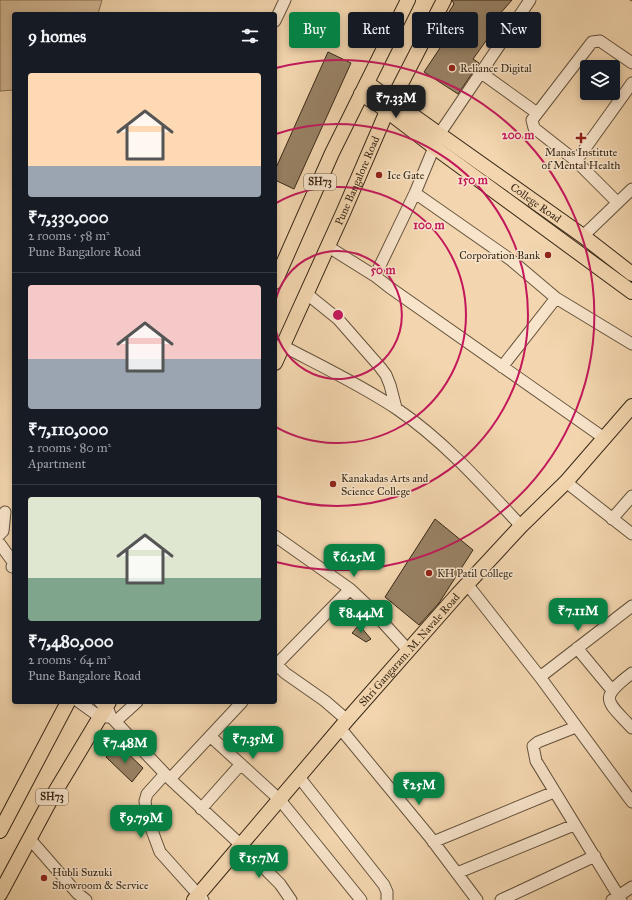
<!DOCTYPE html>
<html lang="en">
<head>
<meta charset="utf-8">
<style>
	:root { --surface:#171b24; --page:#242831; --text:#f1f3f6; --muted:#9ea1a6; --line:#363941; --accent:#0b8043 }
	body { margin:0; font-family:"IM FELL Great Primer",serif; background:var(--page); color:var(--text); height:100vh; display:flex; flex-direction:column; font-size:15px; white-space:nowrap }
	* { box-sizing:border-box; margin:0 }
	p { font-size:13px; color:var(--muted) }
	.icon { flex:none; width:22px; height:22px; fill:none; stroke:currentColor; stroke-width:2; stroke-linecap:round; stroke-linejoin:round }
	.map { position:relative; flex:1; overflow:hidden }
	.side { position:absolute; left:12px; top:12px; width:265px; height:692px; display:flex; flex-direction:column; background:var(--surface); border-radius:4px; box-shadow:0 2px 6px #0003 }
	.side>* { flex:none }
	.top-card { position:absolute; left:289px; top:12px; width:283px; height:36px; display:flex; gap:8px }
	.fabs { position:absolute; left:580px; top:60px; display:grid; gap:8px }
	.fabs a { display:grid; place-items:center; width:40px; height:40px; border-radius:4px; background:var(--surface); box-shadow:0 2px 6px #0003; font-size:20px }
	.price { position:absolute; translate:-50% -34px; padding:0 9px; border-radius:8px; background:var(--accent); color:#fff; font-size:13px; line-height:26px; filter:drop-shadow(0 1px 2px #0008) }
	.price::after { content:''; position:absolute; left:50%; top:24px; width:12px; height:9px; margin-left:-6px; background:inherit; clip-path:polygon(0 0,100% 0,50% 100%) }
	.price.current { background:#222; color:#fff }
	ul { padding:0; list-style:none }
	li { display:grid; align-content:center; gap:8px; height:212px; padding:0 16px }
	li+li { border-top:1px solid var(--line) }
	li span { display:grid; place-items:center; height:124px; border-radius:4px; color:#555 }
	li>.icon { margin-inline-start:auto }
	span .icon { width:72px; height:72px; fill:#fffc; stroke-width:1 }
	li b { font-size:17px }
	h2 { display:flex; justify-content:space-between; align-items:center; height:48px; padding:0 16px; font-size:17px }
	.tag { padding:0 14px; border-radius:4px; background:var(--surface); box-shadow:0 2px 6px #0003; font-size:14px; line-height:36px }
	.tag.current { background:var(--accent); color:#fff }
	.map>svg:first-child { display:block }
	.green { fill:#d3b895; stroke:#847055 }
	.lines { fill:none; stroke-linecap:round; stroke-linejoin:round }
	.stream { stroke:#816c52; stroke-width:2.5 }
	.building { fill:#988265; stroke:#362715 }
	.minor-casing { stroke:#65533c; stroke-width:13 }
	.major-casing { stroke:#362715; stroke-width:16 }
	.minor { stroke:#f7e4cb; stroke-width:11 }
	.major { stroke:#f3d6af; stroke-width:14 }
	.ring { fill:none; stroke:#c2185b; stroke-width:2 }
	.poi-dot { fill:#8f2418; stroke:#f7e4cb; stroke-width:1.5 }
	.labels { text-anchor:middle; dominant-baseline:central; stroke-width:3; stroke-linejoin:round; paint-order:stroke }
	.shield { fill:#f7e4cb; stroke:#70604c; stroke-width:1 }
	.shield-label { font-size:10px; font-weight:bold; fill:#362715 }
	.poi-label { font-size:11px; fill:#362715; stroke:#f7e4cb; text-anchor:start }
	.street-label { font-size:11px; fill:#362715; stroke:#f7e4cb }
	.centre { fill:#c2185b; stroke:#f7e4cb; stroke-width:2 }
	.ring-label { font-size:12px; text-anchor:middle; font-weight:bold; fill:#c2185b; stroke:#f7e4cb; stroke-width:3; stroke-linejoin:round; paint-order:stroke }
</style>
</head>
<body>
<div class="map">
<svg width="632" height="900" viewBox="0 0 632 900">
	<rect width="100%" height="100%" fill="#f3d6af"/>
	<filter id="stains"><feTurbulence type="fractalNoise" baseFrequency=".005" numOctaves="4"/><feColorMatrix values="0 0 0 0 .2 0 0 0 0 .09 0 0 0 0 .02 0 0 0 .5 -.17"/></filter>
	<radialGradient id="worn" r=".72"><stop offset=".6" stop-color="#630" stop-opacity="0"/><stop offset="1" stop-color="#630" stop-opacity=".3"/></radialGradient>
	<path class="green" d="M0,0H102L98,14H14V90L0,91Z"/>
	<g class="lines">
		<path class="stream" d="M631,0H632"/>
	</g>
	<path class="building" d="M452,0H512L498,16L497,15L486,30L491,34L473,59L479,63L458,94L424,72L452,30L442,23L454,4Z
		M328,52L351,63L294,189L275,180V170Z
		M435,519L473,550L439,603L419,625L385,597Z
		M359,625L371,639L366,642L352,633Z
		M121,747L143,768L132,782L106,757Z"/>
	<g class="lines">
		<g class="minor-casing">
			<path id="minor" d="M275,21L285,0
				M480,72L537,113
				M576,161L632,83
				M415,193L511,260L556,298L632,344
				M617,202L576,161L534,128L532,120L592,42L600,41L632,63
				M583,236L632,189
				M327,246L375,276L389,287L604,438
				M375,276L415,193L440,133L530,0
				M307,294L338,319L380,367L386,375L390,385L396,408
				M283,346C321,366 361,385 397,409C444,441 482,484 521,526
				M502,367L556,298
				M566,482L632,534
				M612,519L632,496
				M0,534L3,531L5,512
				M275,536L350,589L367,605L409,651
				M0,544L13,562L12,567
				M467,584L540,677L632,802
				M577,648L611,689
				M275,663L285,673L325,701L347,720
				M275,666L350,589
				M632,673C598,699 606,700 632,728
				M540,677L632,606
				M79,702L100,717H108
				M100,702L107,707L111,717L170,779L241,845L280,884L291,900
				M116,721L137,702
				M576,727L538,742L533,746L536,761L621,900
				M340,728L429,836L477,900
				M210,736L280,800L361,900
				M165,774L147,794L145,801L147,817L160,852L203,900
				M299,777L384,885L387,892V900
				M170,779L242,702
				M201,809L241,764
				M29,838L77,893L86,900
				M433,842L554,792
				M457,873L574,825
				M501,900L595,856
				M612,900L632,887"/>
		</g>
		<g class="major-casing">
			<g id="major">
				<path id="s1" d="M367,83L583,236L632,274"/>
				<path d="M361,94L379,105L434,147L632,292"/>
				<path d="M275,282L332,153L408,0"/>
				<path id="s2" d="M275,363L343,213L387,111L444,0"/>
				<path d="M0,831L68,702"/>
				<path d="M0,894L52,797L109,702"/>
				<path id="s3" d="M194,900L347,720L458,594L521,526L566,482L632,406"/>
			</g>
		</g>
		<use href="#minor" class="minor"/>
		<use href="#major" class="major"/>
	</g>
	<g class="ring">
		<path d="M275 303A64 64 0 1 1 275 327"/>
		<path d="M276 203A128 128 0 1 1 276 427"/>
		<path d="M276 134A191 191 0 1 1 276 496"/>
		<path d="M276 68A255 255 0 1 1 276 562"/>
	</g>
	<g class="poi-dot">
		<circle cx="452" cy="68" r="4"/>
		<path d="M579 132h4v4h4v4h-4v4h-4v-4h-4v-4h4z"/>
		<circle cx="379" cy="175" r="4"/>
		<circle cx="548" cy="255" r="4"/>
		<circle cx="333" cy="484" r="4"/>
		<circle cx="429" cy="573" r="4"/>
		<circle cx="44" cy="878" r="4"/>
	</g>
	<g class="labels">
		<g class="shield">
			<rect x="304" y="174" width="32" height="16" rx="3"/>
			<rect x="36" y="789" width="32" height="16" rx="3"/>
		</g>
		<g class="shield-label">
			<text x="320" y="182">SH73</text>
			<text x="52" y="797">SH73</text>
		</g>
		<g class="poi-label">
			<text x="460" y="68">Reliance Digital</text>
			<text x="581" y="152" text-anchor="middle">Manas Institute<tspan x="581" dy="13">of Mental Health</tspan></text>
			<text x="387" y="175">Ice Gate</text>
			<text x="540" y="255" text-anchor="end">Corporation Bank</text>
			<text x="341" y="478">Kanakadas Arts and<tspan x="341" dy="13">Science College</tspan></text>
			<text x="437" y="573">KH Patil College</text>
			<text x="52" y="872">Hubli Suzuki<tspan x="52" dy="13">Showroom &amp; Service</tspan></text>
		</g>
		<g class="street-label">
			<text stroke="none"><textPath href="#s2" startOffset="200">Pune Bangalore Road</textPath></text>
			<text stroke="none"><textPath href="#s1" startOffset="207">College Road</textPath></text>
			<text stroke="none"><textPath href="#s3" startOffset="330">Shri Gangaram. M. Navale Road</textPath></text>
		</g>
	</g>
	<circle cx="338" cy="315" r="6" class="centre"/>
	<g class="ring-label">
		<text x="518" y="139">200 m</text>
		<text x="473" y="184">150 m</text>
		<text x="429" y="229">100 m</text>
		<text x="383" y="274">50 m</text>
	</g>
	<rect width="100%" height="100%" filter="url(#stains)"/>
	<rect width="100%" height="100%" fill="url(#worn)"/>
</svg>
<div class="fabs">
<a><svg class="icon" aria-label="layers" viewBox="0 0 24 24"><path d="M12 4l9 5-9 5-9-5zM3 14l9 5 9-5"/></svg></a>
</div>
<b class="price current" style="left:396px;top:119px">₹7.33M</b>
<b class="price" style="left:354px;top:578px">₹6.25M</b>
<b class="price" style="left:578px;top:632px">₹7.11M</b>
<b class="price" style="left:361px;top:634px">₹8.44M</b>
<b class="price" style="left:253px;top:760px">₹7.35M</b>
<b class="price" style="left:125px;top:764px">₹7.48M</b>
<b class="price" style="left:419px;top:806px">₹25M</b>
<b class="price" style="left:141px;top:839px">₹9.79M</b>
<b class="price" style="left:259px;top:879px">₹15.7M</b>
<div class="top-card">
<a class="tag current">Buy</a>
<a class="tag">Rent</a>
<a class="tag">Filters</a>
<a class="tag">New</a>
</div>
<section class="side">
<h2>9 homes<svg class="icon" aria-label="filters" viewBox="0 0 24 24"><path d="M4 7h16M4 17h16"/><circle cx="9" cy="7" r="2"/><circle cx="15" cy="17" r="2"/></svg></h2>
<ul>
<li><span style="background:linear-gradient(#ffd9b3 75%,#9aa5b1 0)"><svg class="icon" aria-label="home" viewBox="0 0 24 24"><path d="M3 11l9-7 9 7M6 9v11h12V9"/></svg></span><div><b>₹7,330,000</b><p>2 rooms · 58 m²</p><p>Pune Bangalore Road</p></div></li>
<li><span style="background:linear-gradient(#f6c9c9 60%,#9aa5b1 0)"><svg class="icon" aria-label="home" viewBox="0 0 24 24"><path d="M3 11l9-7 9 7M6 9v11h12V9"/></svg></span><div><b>₹7,110,000</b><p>2 rooms · 80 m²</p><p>Apartment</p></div></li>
<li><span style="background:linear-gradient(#dfe7d0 65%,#7fa58c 0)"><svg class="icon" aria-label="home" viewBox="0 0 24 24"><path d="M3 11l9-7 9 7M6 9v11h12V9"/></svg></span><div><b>₹7,480,000</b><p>2 rooms · 64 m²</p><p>Pune Bangalore Road</p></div></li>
</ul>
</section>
</div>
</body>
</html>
